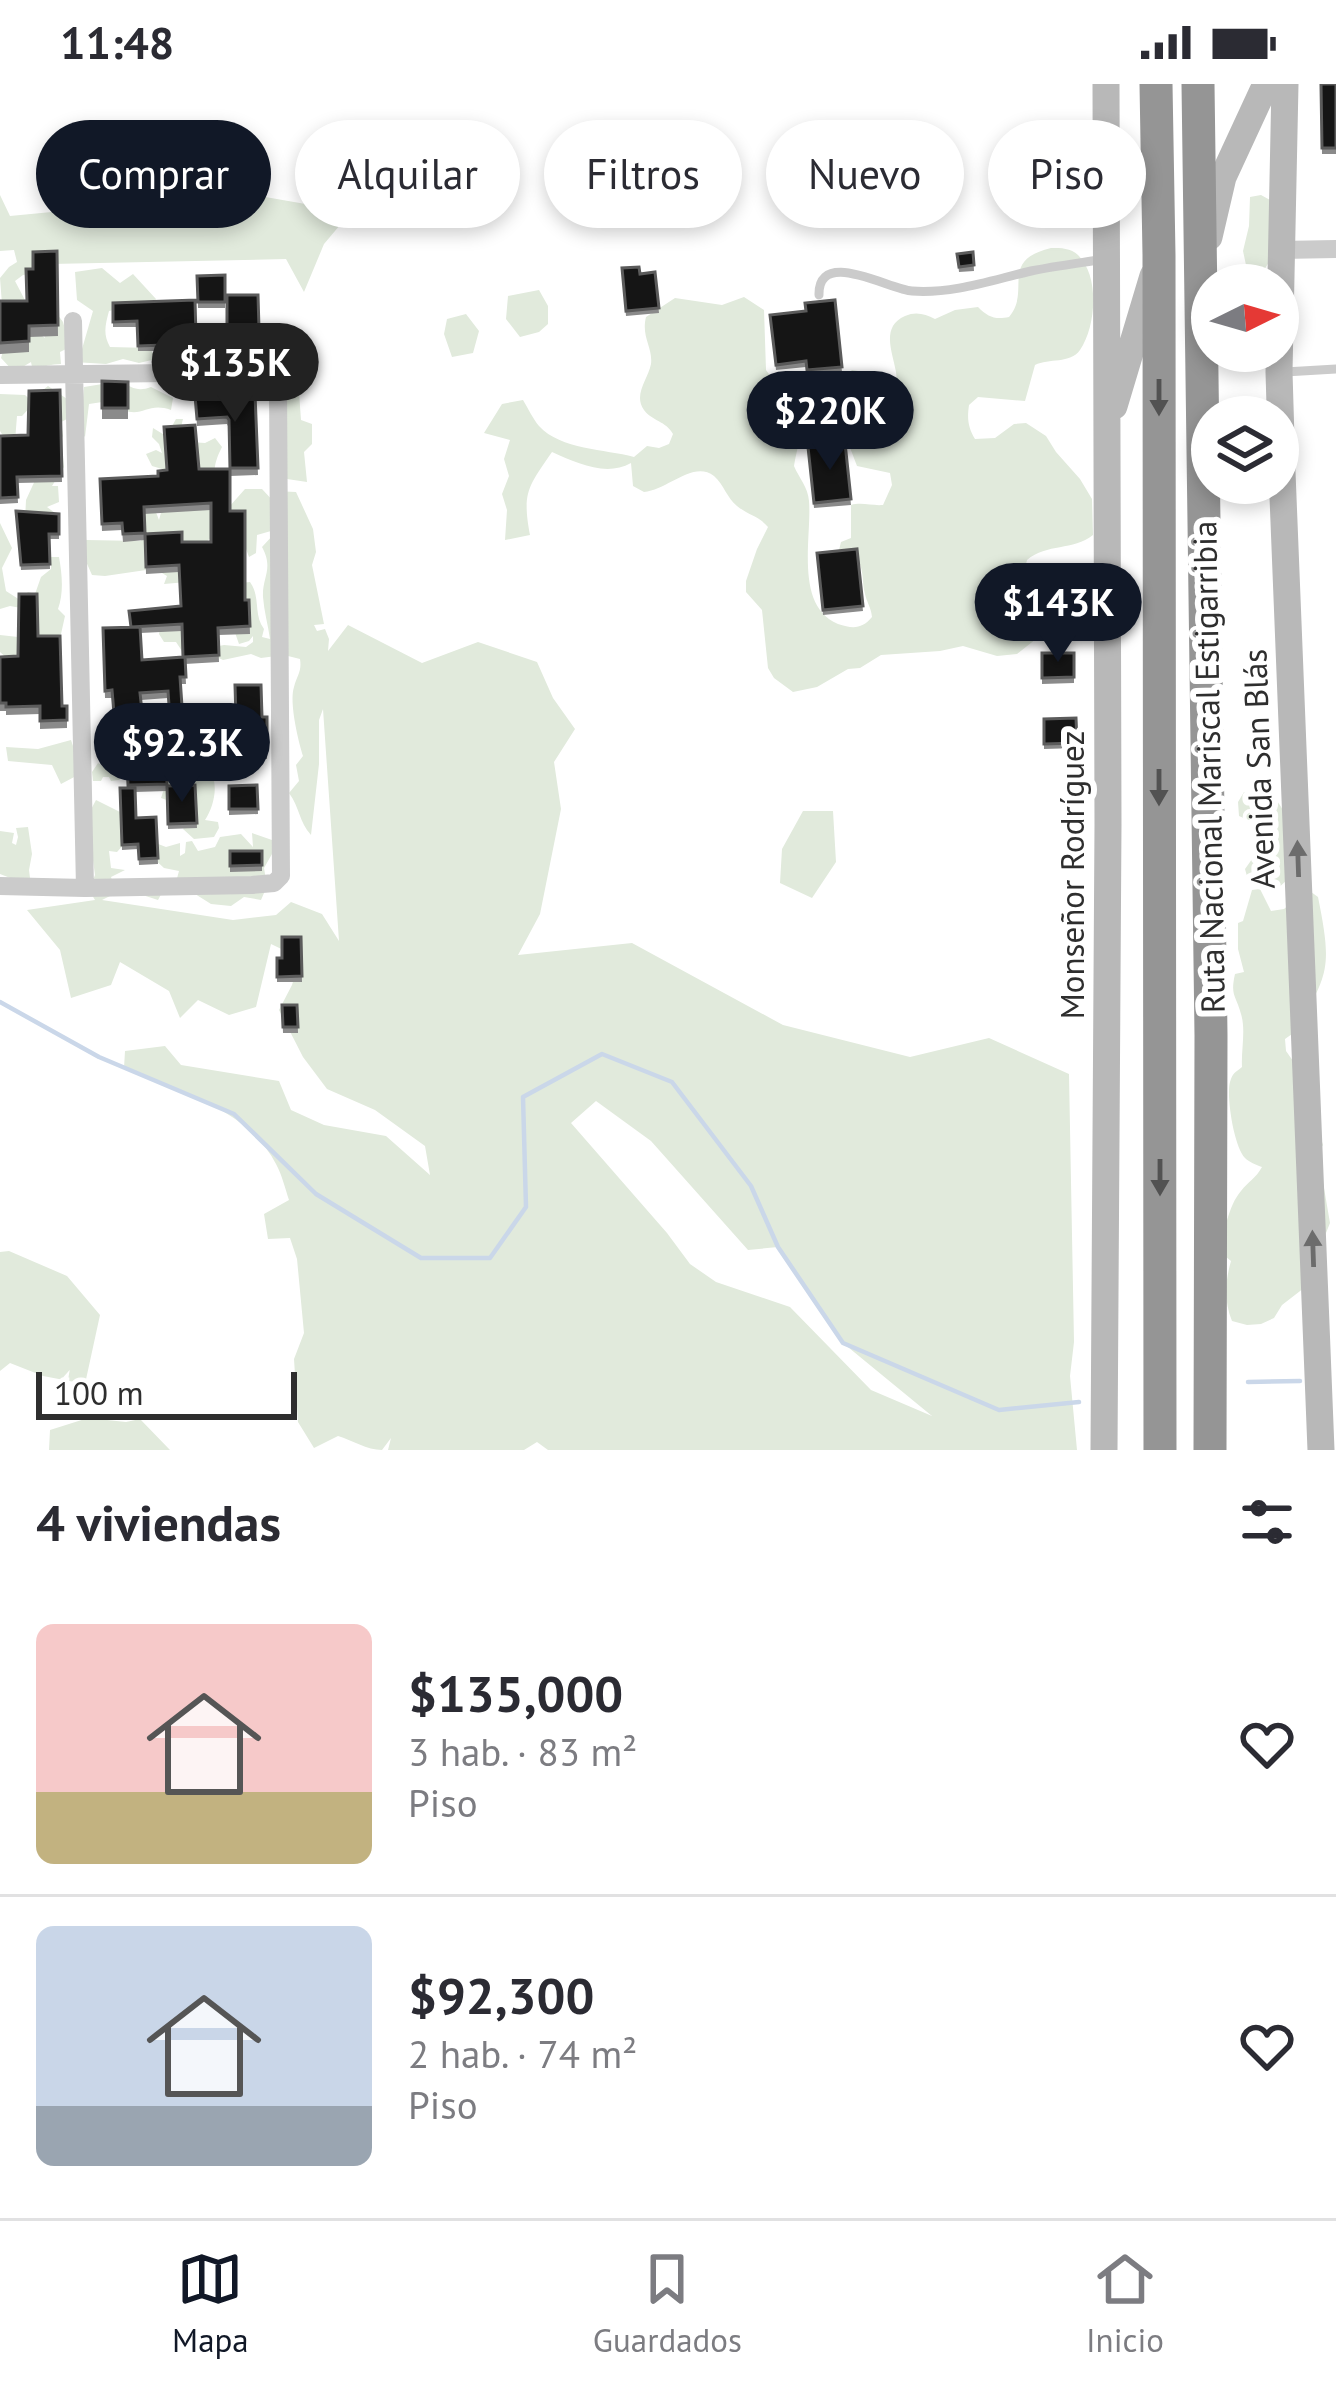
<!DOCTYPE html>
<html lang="es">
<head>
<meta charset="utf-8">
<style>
	:root { --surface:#fff; --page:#f7f7f7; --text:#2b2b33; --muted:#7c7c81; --line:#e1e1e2; --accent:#111827 }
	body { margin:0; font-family:"PT Sans",sans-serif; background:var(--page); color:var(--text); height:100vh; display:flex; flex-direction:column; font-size:45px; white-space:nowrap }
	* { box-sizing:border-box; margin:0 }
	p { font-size:39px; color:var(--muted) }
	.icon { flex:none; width:66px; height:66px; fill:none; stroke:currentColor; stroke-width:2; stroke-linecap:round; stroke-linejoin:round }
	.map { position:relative; height:1366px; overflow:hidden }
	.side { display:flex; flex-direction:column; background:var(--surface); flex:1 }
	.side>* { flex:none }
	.banner { position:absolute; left:36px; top:36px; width:1266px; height:108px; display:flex; gap:24px }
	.needle { width:78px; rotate:85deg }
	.buttons { position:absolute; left:1191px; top:180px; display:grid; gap:24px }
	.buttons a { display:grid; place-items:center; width:108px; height:108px; border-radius:50%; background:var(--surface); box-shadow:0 6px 18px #0003; font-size:60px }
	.scale { position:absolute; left:36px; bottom:30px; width:261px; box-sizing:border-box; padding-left:12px; border:6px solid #2e2e2e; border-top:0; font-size:33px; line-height:42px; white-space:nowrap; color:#2e2e2e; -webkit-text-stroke:9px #fff; paint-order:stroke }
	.price { position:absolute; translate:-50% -102px; padding:0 27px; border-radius:42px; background:var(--accent); color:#fff; font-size:39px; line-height:78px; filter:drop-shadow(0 3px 6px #0008) }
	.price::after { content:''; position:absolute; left:50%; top:72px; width:36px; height:27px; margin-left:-18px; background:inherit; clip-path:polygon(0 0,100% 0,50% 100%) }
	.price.active { background:#222; color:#fff }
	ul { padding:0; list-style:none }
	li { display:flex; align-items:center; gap:36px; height:300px; padding:0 36px }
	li+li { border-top:3px solid var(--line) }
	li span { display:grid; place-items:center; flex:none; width:336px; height:240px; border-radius:18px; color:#555 }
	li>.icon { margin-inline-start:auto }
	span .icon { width:144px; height:144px; fill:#fffc; stroke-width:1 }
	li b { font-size:51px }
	h2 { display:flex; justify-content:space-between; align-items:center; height:144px; padding:0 36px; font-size:51px }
	.chip { padding:0 42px; border-radius:54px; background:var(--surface); box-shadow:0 6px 18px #0003; font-size:42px; line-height:108px }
	.chip.active { background:var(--accent); color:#fff }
	.status { display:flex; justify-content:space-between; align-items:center; height:84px; padding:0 60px; background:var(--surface); direction:ltr }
	.status svg { height:33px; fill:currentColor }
	.tabs { display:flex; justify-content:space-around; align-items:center; height:168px; border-top:3px solid var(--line); background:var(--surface); font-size:33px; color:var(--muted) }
	.tabs a { display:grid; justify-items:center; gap:6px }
	.tabs .active { color:var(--accent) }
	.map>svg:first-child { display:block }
	.green { fill:#e1eadc; fill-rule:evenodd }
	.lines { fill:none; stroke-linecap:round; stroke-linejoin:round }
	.stream { stroke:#cad7e9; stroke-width:4.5 }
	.lane { stroke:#cbcbcb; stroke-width:9 }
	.street { stroke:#cbcbcb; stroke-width:18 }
	.secondary { stroke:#b8b8b8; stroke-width:27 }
	.highway { stroke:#959595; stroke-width:33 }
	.wall { fill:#8a8a8a; fill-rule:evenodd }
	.building { fill:#151515; stroke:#5b5b5b; stroke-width:3; fill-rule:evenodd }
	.oneway { fill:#525252 }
	.oneway2 { fill:#6c6c6c }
	.labels { text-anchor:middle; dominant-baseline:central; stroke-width:12; stroke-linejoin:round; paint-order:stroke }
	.street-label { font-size:33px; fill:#2e2e2e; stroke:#fff }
</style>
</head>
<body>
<div class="status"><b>11:48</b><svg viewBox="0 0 49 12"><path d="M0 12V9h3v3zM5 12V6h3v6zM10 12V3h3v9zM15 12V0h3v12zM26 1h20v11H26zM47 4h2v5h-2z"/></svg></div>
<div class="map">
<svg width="1336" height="1366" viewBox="0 0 1336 1366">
	<rect width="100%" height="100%" fill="#fff"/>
	<path class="green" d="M104,82L145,108L150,141L237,108L351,128L324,160L304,208L286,175L51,180L52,189L58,200L52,208L31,190L23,191L15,197L27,220L35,247L45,254L44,248L52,223L63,238L70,263L60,268L61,280C50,280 43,284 32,283L31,278L14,288L1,274L5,260L0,194L9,183L17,178L14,166L0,167V111L10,132L62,127Z
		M1261,111L1270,116L1271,175L1257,197L1249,195L1243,167L1249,142L1250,113Z
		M1051,164C1061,164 1071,164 1078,171C1100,192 1096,243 1080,266C1070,280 1049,274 1035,281L1025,317L978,313L969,321C967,335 968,343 975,355L995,354L1014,340L1026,339L1046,352L1056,368L1080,395L1092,415L1093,451C1073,467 1047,459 1027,476L1024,488L1039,520L1040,544L1036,555L1017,570L997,572L963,562L940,567L881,571L860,584L848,585L817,603L793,608L774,594L768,584L762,526L746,508V497L757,465L768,443C759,432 748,431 737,422C727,414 724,401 714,392C693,376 668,406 644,408L633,402L631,379C606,393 577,379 552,368C528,403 522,408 530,451L505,456L507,426L502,410L509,392L504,375L510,356L484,349L502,320L523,316C528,324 533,335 539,342C561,366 605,365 634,373L647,362L659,364L669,360L673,350C666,337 652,337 644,326C633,311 648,295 651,280C653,263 641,253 646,233L675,214L722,221L744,213L764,226L766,286C772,295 780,299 787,307C810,336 799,351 794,382C799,394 808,403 809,417C812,453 794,522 838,540C853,545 862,545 872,533C871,523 867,519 865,510C862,499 864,489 859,478L838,470L841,458L851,454V421C862,418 872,422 883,421L892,401L890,389L857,382L849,361C813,343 827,308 852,286C870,288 876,298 886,312L897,309C897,302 897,295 896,288C893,269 880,243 905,232C916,227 925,230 935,235L955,226L978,223C988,233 995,236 1009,233C1032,206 998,177 1051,164Z
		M102,184L120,199L133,190L156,215L149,224H122L109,227C105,242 103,250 110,263L150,264L156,275L139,279L123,275L106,280L74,278L80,272L93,227L77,216L75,188Z
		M539,206L548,222V240L539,248L520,253L506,235L508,212Z
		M466,230L479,247L473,269L452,273L444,250L447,235Z
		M121,297C132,304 138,308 151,303L173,314L171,326C143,316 141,342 109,317L89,320L85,353L77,343L82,325L84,303Z
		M48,302L67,315L71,333L61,338L63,352L58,362L62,363L64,383L52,402H58L59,418L47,423L55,429L58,445L25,436L26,416L37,392L39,309Z
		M284,308H299L301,336L312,340V360L304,368L307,398L287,395Z
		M0,310L25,311L34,319L22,332H17L15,357L9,361L0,347Z
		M176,335H183L180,347L190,358L205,359L215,354L222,363C208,390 216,399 229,423L245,405H262L275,419L271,447L257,451L256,469L249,473L245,462L235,461L214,451L205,459L187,498L164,500L167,492L155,485L151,466L146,486L105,492L92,491L84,473L86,456L141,457L146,442L141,432L149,410L159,436L172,388L152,382L146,370L156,366L162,369L159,360L152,353L153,344L171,355V344Z
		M274,407L296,408L313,445L316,468L312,481L324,540L314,541L317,547L325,545L329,555L328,567L348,541L422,579L478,558L537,578L553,614L575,645L554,678L561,725L540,830L518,871L632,859L783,941L910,973L989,954L1069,990L1074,1258L1070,1292L1077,1366H548L537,1358L524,1366H388L391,1354L382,1366C367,1366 352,1356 338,1352L314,1364L298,1338L294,1275L304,1249L297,1175L290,1154L268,1155L264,1130L289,1116C285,1104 282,1091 276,1080C247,1024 178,1007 124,984L125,967L165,962L181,981L279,997L291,1026L324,1041L386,1052L430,1091L425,1062L375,1026L327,1005L303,973L279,926L292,901L300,874L271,860L256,923L229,931L198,916L180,934L169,907L120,878L111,901L71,914L60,866L27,826L95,816L89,806L95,791L87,733L96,716L134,735L126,758L117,768L109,767L111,784L125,786L111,793L112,796L166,801L158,816L124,805L102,816L233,836L276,831L291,818L322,830L339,857L323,625L319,636V680L311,751C299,738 300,724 289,709L299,697L296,681L303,672C298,656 289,618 294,603C297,591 302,588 300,575L284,571L261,574L251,570L223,576L212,571L182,567L176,558H164L159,550L163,528L209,564L224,561L246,563L253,558V552L249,557L239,560L233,543L240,499L250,498C261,513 253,530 264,545L262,553L270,555C268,541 264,527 263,513C262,493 274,485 262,463L274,450ZM596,1017L651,1057L748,1166L778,1163L843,1259L932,1332L871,1306L790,1223L716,1198L690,1180L667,1149L571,1039Z
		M0,439L12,464L2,484L6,507L20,516L28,508L35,510L41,493L51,485V473H59C62,490 64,508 58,525L65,532L61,550L53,554L49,562L10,577L0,568V551L27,554L21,524L10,522L0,525Z
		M180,619L211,625L221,623L217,637L213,639L214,643H221C224,654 223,658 214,664L207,658L186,667L188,675L182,683L179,682L180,706L194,704L188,689L193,682L202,678C221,691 216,719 205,736L218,738L219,744L214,753L194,755L183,745L191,735L192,720L172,718L161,714L164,705L162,680L176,679L163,671L159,661L152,672L159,676L156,689L146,690L143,686L133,696L126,689L119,696L111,697L109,693H103L101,697H93L92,688L98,679L111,687C116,684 122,685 127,682C134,679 135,670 143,666L140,652L145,650L158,654L159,634L154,626L160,621L172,623Z
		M71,656L78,677V691L61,700L52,681L8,677L6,663L38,665Z
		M1262,707C1296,720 1288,764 1288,795L1274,808L1248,796L1245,785L1262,761L1260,753L1266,733L1262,731L1248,736L1239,732L1238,718L1244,708Z
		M803,727H833L836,778L812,814L780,799L782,765Z
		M28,743L32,770L29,786L31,802L0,790V747L14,749L12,759L16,761L18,753L16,744Z
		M252,749L272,756V770L264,784L267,802L261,816L244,813L231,822L211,820L176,798L179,787L164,784L152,773L153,758L166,763L180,759V772L185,769L186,758L192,757L198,767L215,763L220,753L241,750L253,763Z
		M1260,805L1271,827L1284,825L1307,805L1318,813C1332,883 1330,891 1292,950L1285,955L1286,967L1298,984L1323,1061L1318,1069L1330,1139L1304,1204L1282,1221L1274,1234L1261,1240L1247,1241L1232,1237C1224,1217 1225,1198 1231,1177L1220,1168C1224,1149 1228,1122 1241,1107C1248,1098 1256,1094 1262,1083C1256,1081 1249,1078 1245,1074C1234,1063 1226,1012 1230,998C1233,988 1235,989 1242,983C1241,966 1246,946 1241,930C1236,911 1230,912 1235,890L1244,888L1238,865V839L1243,837L1252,806Z
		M9,1167L67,1192L100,1231L85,1300L43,1292L10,1279L0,1287V1168Z
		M88,1334L126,1338L140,1335L170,1366H49L50,1346Z"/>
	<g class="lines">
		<path class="stream" d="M0,918L99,973L234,1030L316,1110L421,1174H490L526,1123L523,1013L602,970L672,998L751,1102L778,1163L843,1259L999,1326L1079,1318
			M1248,1298L1300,1297"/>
		<path class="lane" d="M819,211C818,163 890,206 912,207C953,210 992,196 1031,187C1055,182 1080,179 1105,175
			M1285,288L1336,285"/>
		<path class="street" d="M1281,166L1336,165
			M73,237L85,804
			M0,291L257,288L271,292L278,302L281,792L274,799L252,801L85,804L0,802"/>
		<path class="secondary" d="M1285,0L1279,288L1282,388L1321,1366
			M1209,153L1223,93L1266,0
			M1114,322L1153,192
			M1104,1366L1108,740L1106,0"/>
		<path class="highway" d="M1156,0L1159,171L1160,1366
			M1198,0L1211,951L1210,1366"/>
	</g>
	<path class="wall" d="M1321,0H1336V70H1322Z
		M57,167L58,252L29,253V268L0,270V217H27Z
		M973,168L974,187L959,188L957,170Z
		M622,184L640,190L655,188L659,229L626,232Z
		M225,191V224H198L197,192Z
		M227,211H258L259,256L227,257Z
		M195,216L196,259L165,260V267H138L137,243H113V219Z
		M835,216L842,288L807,292L806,283L776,286L770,231L806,227Z
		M102,297L128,298V335H102Z
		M60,306L62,398L17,399L18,419L0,420V352L28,351Z
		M255,310L258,391L230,392L229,344L227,340L197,342L195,312Z
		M845,359L851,421L814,424L808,363Z
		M199,385L230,427L245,516H249L250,550L218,551L219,578L185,580L186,600H180L183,637L197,636L200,676L166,680L167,707L135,708L136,734L156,733L158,780L139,781L138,765L122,766L120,704H128L126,665L106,664L105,642L114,641L112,614H105L103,544L130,543L181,522L179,488L146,490L145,450L182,458H211V426L144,430L145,456L123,458L122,446L102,447L100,395L158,392ZM182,547V573L142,576L140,549ZM168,614L169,635L143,637L141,616Z
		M16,427L59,430V455H49L50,485L21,486Z
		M857,465L863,527L823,531L817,469Z
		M1045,504H1077V534L1045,535Z
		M38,552L62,622H67V644L40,645V630L6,631V627H0V573L18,572Z
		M1042,569H1074V599L1042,600Z
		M228,633H267V675H228Z
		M1076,634L1077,664L1044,665V635Z
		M195,701L197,744L168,745L167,702Z
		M257,701L258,730L229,731V702Z
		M230,767H262V787L230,788Z
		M301,853L302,898H277V874H282Z
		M282,921H297L298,949H283Z"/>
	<path class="building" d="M1321,0H1336V64H1322Z
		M57,167L58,241L29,242V257L0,259V217H27L26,185H33V168Z
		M973,168L974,181L959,183L957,170Z
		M639,183L640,190L655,188L659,224L626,227L622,184Z
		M225,191V218H198L197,192Z
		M227,211H258L259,245L227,246Z
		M195,216L196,254H165V261L138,262L137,237L113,238V219Z
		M835,216L842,283L807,286L806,277L776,281L770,231L806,227L805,219Z
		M102,297L128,298V324H102Z
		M60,306L62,392L17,393L18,413L0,414V352L28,351L29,307Z
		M255,310L258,384H230L229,336L227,333L197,335L195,312Z
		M195,341L199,385H230V427H245V516H249L250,542L218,544L219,571L185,573L186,593H180L183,637L197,636L200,669L166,673L167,700L128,701L126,658L106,657L105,642L115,641L112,606L105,607L103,544L140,543L142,576L183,573L182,540L131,543L129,527L181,522L179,481L146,483L145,450L182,448V458H211V419L144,423L145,449L123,450L122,439L102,440L100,395L158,392V387L167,386L164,343ZM168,607L170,635L143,637L140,609Z
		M845,359L851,415L814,419L808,363Z
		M16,427L59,430V450H49L50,480L21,481Z
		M857,465L863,522L823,526L817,469Z
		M1045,504H1077V528L1045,529Z
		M19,510H37L38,552H60L62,622H67V636L40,637V622L6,623V619H0V573L18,572Z
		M1042,569H1074V593L1042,594Z
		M235,601H261L262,633H267V666H228V633H236Z
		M1076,634L1077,659L1044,660V635Z
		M195,701L197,739L168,740L167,702Z
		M257,701L258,725H229V702Z
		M120,704H135L136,734L156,733L158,774L139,775L138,760L122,761Z
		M230,767H262V781L230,782Z
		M282,853H301L302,892L277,893V874H282Z
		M282,921H297L298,943H283Z"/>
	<defs><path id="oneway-solid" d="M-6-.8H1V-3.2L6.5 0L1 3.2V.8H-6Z" transform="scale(3)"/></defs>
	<g class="oneway">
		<use href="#oneway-solid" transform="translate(1159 313) rotate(90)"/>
		<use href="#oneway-solid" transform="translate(1159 703) rotate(90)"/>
		<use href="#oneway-solid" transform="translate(1160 1093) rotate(90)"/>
	</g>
	<g class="oneway2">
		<use href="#oneway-solid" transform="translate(1298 775) rotate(-92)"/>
		<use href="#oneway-solid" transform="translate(1313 1165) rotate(-92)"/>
	</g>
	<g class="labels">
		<g class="street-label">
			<text transform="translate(1208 683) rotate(-91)">Ruta Nacional Mariscal Estigarribia</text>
			<text transform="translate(1258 685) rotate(-92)">Avenida San Blás</text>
			<text transform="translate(1071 791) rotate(-90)">Monseñor Rodríguez</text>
		</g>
	</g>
</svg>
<div class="buttons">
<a><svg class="needle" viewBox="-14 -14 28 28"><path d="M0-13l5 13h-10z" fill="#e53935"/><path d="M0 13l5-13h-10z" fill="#7c7c81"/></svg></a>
<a><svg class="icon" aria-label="layers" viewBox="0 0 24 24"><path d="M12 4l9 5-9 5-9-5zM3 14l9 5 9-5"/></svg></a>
</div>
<div class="scale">100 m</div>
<b class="price active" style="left:235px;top:341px">$135K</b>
<b class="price" style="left:830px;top:389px">$220K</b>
<b class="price" style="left:1058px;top:581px">$143K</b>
<b class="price" style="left:182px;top:721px">$92.3K</b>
<div class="banner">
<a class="chip active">Comprar</a>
<a class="chip">Alquilar</a>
<a class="chip">Filtros</a>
<a class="chip">Nuevo</a>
<a class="chip">Piso</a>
</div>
</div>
<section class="side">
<h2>4 viviendas<svg class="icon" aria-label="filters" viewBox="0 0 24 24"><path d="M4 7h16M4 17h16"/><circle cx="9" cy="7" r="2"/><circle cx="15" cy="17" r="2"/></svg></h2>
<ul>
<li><span style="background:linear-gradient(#f6c9c9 70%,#c2b280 0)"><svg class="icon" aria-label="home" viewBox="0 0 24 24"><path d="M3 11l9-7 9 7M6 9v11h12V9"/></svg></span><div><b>$135,000</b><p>3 hab. · 83 m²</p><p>Piso</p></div><svg class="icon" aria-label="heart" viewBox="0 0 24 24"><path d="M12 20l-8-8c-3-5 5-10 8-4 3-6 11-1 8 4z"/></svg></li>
<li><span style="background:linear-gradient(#c9d6e8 75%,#9aa5b1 0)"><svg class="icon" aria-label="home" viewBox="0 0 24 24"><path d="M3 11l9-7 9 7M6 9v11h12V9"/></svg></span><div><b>$92,300</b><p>2 hab. · 74 m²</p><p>Piso</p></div><svg class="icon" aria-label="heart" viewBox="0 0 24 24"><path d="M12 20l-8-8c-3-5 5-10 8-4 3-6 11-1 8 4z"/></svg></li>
</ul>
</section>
<nav class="tabs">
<a class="active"><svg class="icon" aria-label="map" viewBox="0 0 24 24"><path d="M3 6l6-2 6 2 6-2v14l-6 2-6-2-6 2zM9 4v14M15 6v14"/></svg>Mapa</a>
<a><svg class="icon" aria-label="saved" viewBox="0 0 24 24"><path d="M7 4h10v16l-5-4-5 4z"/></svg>Guardados</a>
<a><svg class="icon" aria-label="home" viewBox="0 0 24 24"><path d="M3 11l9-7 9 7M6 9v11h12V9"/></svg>Inicio</a>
</nav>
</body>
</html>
